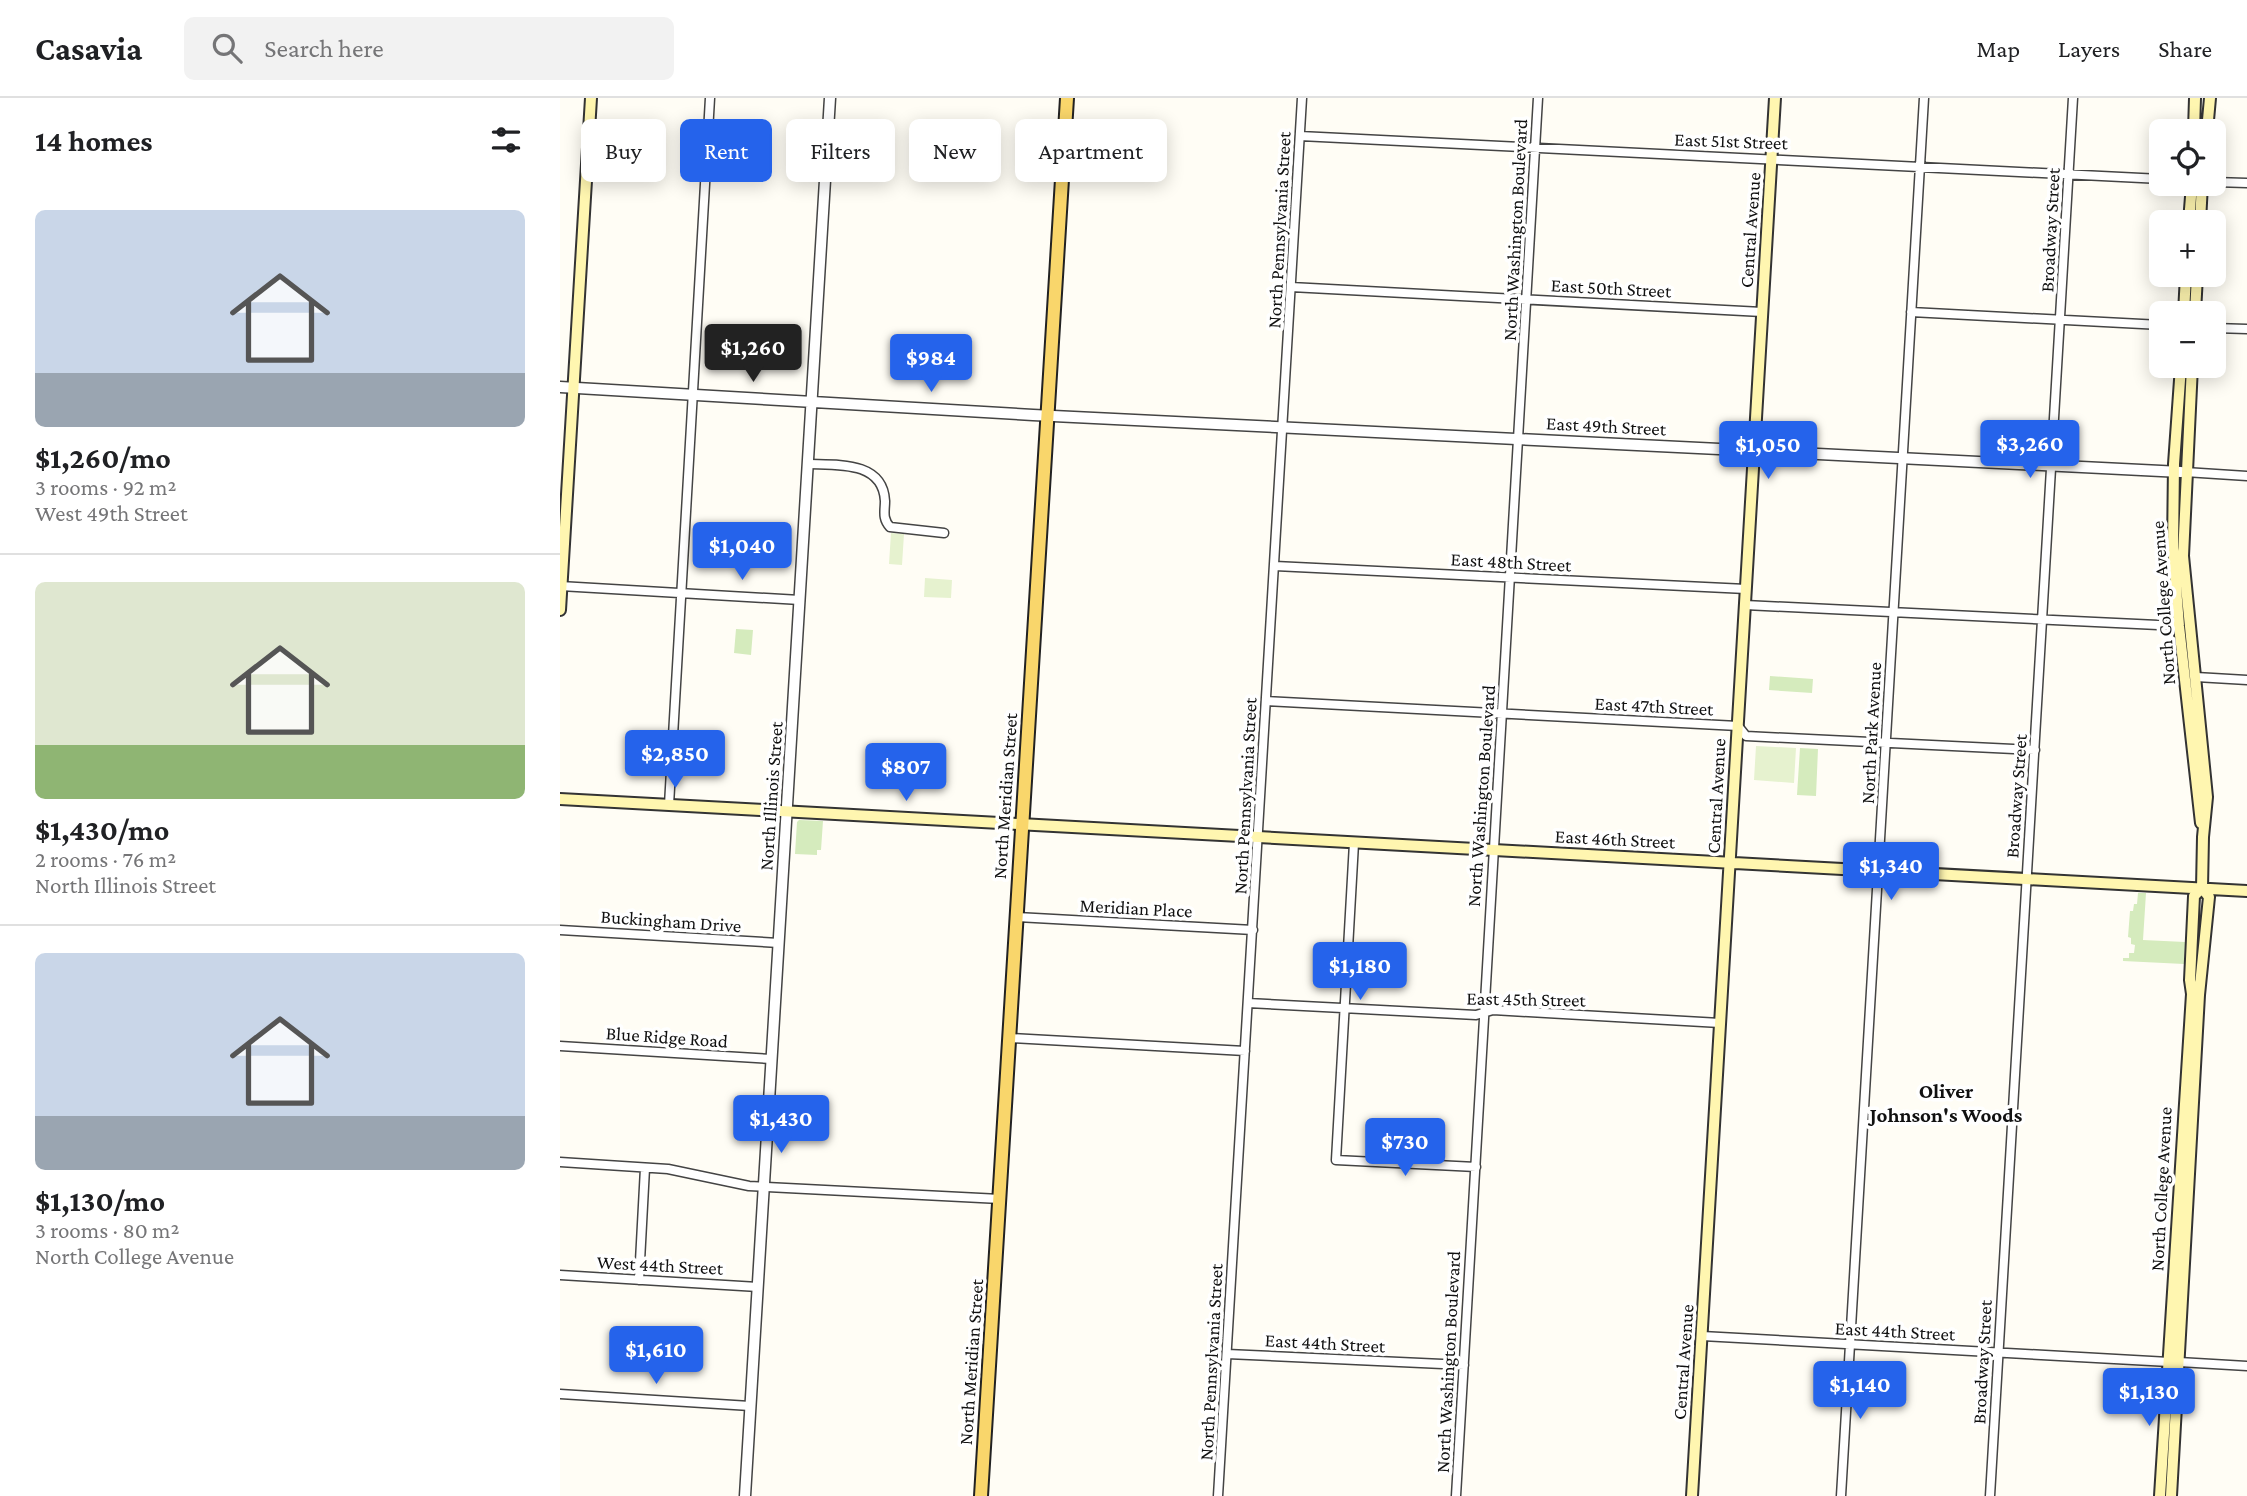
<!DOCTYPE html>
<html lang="en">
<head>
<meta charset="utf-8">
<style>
	:root { --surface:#fff; --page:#f2f2f2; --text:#202124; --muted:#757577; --line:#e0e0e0; --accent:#2563eb }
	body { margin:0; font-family:"Crimson Pro",serif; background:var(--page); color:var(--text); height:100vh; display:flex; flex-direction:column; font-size:26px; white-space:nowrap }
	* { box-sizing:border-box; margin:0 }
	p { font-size:23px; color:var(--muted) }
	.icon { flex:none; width:38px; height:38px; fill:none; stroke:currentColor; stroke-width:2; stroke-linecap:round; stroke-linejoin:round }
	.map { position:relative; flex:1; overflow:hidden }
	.drawer { display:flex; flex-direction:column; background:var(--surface); width:560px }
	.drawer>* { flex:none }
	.hud { position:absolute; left:21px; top:21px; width:665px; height:63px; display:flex; gap:14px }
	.fabs { position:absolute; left:1589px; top:21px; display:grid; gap:14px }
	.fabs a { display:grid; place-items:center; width:77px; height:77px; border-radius:10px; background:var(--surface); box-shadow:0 4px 18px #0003; font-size:35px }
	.price { position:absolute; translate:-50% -60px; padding:0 16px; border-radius:7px; background:var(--accent); color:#fff; font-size:23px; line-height:46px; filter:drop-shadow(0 2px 4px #0008) }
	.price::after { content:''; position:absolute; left:50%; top:42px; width:21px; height:16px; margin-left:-10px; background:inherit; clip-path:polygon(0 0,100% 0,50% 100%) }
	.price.selected { background:#222; color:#fff }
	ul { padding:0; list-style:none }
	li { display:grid; align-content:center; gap:14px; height:371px; padding:0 35px }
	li+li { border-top:2px solid var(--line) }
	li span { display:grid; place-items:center; height:217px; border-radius:10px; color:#555 }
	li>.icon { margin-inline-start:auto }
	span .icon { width:126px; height:126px; fill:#fffc; stroke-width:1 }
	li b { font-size:30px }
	h2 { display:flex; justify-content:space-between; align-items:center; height:84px; padding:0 35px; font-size:30px }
	.tag { padding:0 24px; border-radius:10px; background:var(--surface); box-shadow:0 4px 18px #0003; font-size:24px; line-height:63px }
	.tag.selected { background:var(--accent); color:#fff }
	header { display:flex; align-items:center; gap:42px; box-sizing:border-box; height:98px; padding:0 35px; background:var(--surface); border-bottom:2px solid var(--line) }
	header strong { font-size:33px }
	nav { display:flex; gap:38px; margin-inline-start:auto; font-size:24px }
	.search { width:490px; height:63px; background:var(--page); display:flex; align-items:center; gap:18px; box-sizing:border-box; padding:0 24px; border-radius:10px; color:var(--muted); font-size:26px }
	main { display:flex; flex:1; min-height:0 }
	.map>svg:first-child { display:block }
	.green { fill:#d5ebbd }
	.pitch { fill:#e6f2cf }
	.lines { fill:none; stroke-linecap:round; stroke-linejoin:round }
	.minor-casing { stroke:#444; stroke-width:11 }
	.tertiary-casing { stroke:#444; stroke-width:13 }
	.secondary-casing { stroke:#333; stroke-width:14 }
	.primary-casing { stroke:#222; stroke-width:16 }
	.minor { stroke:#fff; stroke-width:8 }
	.tertiary { stroke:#fff; stroke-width:10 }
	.secondary { stroke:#fff6b0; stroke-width:10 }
	.primary { stroke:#f9d66b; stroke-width:12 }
	.labels { text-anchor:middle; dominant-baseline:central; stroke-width:7; stroke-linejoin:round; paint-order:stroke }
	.street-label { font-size:19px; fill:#111; stroke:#fff }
	.neighbourhood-label { font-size:21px; font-weight:bold; fill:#111; stroke:#fff }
</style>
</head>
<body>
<header>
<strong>Casavia</strong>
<div class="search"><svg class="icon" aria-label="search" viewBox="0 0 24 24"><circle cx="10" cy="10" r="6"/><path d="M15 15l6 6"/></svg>Search here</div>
<nav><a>Map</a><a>Layers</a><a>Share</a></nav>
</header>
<main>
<section class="drawer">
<h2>14 homes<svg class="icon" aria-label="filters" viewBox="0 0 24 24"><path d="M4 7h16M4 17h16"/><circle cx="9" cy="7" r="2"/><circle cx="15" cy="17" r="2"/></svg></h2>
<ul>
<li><span style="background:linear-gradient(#c9d6e8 75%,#9aa5b1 0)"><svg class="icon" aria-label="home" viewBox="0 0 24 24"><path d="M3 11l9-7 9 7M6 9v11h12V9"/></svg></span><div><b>$1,260/mo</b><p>3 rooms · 92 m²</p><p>West 49th Street</p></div></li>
<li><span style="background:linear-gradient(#dfe7d0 75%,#8fb573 0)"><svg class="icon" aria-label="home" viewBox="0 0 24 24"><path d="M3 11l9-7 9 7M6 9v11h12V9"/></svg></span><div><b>$1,430/mo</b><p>2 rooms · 76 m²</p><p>North Illinois Street</p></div></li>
<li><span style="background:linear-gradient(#c9d6e8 75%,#9aa5b1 0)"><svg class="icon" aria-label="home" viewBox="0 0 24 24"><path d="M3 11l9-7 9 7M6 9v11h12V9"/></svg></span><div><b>$1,130/mo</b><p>3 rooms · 80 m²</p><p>North College Avenue</p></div></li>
</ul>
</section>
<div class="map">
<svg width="1687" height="1398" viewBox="0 0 1687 1398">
	<rect width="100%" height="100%" fill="#fffdf5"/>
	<path class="green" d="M176,531L193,532L191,557L174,555Z
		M1210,578L1253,581L1252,595L1209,592Z
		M1240,650L1258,651L1256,698L1237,697Z
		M239,722L263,723L261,752H257V757L235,756L237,724Z
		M1578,795H1586L1583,842L1625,844L1624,866L1563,863V860H1569V855H1574L1575,847L1571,846V840L1568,839L1570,813H1573L1574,806H1577Z"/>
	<path class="pitch" d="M331,435L344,436L342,467L329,466Z
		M365,480L392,482L391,500L364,499Z
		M1196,648L1236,650L1234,685L1194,682Z"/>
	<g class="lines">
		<g class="minor-casing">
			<path id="minor" d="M740,38L1601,81
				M1654,84L1687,85
				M731,189L1202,214
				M1351,214L1601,227
				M1654,230L1687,231
				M249,366C277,367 323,363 325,403C325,413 322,420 330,429L384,435
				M1625,374L1687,378
				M715,468L1186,491
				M0,488L240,502
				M1185,507L1619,528
				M1636,579L1687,582
				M707,603L1178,628L1186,638L1475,652
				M109,707L150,0
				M794,745L776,1062L916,1069
				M457,819L693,832
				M0,832L219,845
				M688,905L916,917L933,912L1160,925
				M450,940L685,953
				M0,948L212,961
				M0,1064L108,1071L189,1088L440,1101
				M0,1177L198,1189
				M79,1182L85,1070
				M1142,1238L1609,1264
				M667,1256L904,1267
				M1619,1264L1687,1268
				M0,1296L190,1308
				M658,1398L742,0
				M896,1398L978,0
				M1281,1398L1364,0
				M1430,1398L1513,0"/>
		</g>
		<g class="tertiary-casing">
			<path id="tertiary" d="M0,289L473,317L1621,374
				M185,1398L270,0"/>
		</g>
		<g class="secondary-casing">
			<path id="secondary" d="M1634,33L1635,0
				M1647,33L1650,0
				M1629,124L1632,86
				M1640,124L1642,86
				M1624,215L1626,177
				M1635,215L1637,177
				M1621,268L1614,366L1613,450L1619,528L1641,725
				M0,512L31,0
				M0,701L1687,793
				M1132,1398L1215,0
				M1600,1398L1632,896L1630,882L1634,798L1642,790
				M1611,1398L1639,897L1649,799L1642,790L1643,739L1647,699L1623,458L1632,268"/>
		</g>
		<g class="primary-casing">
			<path id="primary" d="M421,1398L507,0"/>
		</g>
		<use href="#minor" class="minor"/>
		<use href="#tertiary" class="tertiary"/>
		<use href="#secondary" class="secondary"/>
		<use href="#primary" class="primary"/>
	</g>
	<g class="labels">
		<g class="street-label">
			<text transform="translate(1171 43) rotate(2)">East 51st Street</text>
			<text transform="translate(719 132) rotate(-87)">North Pennsylvania Street</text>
			<text transform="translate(955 132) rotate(-87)">North Washington Boulevard</text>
			<text transform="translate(1190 132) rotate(-86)">Central Avenue</text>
			<text transform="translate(1490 132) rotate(-87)">Broadway Street</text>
			<text transform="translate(1051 190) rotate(3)">East 50th Street</text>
			<text transform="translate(1046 328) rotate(3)">East 49th Street</text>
			<text transform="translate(951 464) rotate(3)">East 48th Street</text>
			<text transform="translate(1603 505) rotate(-94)">North College Avenue</text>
			<text transform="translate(1094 608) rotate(3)">East 47th Street</text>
			<text transform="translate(1311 635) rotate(-87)">North Park Avenue</text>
			<text transform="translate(211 698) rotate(-86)">North Illinois Street</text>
			<text transform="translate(445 698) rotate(-86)">North Meridian Street</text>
			<text transform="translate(685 698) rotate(-87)">North Pennsylvania Street</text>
			<text transform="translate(921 698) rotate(-86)">North Washington Boulevard</text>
			<text transform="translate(1156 698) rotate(-87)">Central Avenue</text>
			<text transform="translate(1456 698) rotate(-86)">Broadway Street</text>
			<text transform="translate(1055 741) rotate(3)">East 46th Street</text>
			<text transform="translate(576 810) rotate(3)">Meridian Place</text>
			<text transform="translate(111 823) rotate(4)">Buckingham Drive</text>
			<text transform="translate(966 901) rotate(1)">East 45th Street</text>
			<text transform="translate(107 939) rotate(4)">Blue Ridge Road</text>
			<text transform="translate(1601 1091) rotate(-87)">North College Avenue</text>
			<text transform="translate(100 1167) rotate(3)">West 44th Street</text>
			<text transform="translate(1335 1233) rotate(3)">East 44th Street</text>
			<text transform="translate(765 1245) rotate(3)">East 44th Street</text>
			<text transform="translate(411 1264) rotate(-86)">North Meridian Street</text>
			<text transform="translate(651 1264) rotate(-87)">North Pennsylvania Street</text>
			<text transform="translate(888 1264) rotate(-87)">North Washington Boulevard</text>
			<text transform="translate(1123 1264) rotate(-86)">Central Avenue</text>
			<text transform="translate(1422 1264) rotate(-87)">Broadway Street</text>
		</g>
		<g class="neighbourhood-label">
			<text x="1386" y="993">Oliver<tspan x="1386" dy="24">Johnson's Woods</tspan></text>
		</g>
	</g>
</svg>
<div class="fabs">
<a><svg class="icon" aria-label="locate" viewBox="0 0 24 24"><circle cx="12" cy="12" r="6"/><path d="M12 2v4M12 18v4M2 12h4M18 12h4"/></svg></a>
<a>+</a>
<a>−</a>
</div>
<b class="price selected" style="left:193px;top:286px">$1,260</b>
<b class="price" style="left:371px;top:296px">$984</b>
<b class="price" style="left:1470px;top:382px">$3,260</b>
<b class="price" style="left:1208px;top:383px">$1,050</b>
<b class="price" style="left:182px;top:484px">$1,040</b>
<b class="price" style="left:115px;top:692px">$2,850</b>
<b class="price" style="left:346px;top:705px">$807</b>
<b class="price" style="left:1331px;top:804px">$1,340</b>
<b class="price" style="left:800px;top:904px">$1,180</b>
<b class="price" style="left:221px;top:1057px">$1,430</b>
<b class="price" style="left:845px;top:1080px">$730</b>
<b class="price" style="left:96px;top:1288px">$1,610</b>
<b class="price" style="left:1300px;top:1323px">$1,140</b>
<b class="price" style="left:1589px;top:1330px">$1,130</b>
<div class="hud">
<a class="tag">Buy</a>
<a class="tag selected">Rent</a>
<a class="tag">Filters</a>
<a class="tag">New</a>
<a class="tag">Apartment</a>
</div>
</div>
</main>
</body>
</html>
